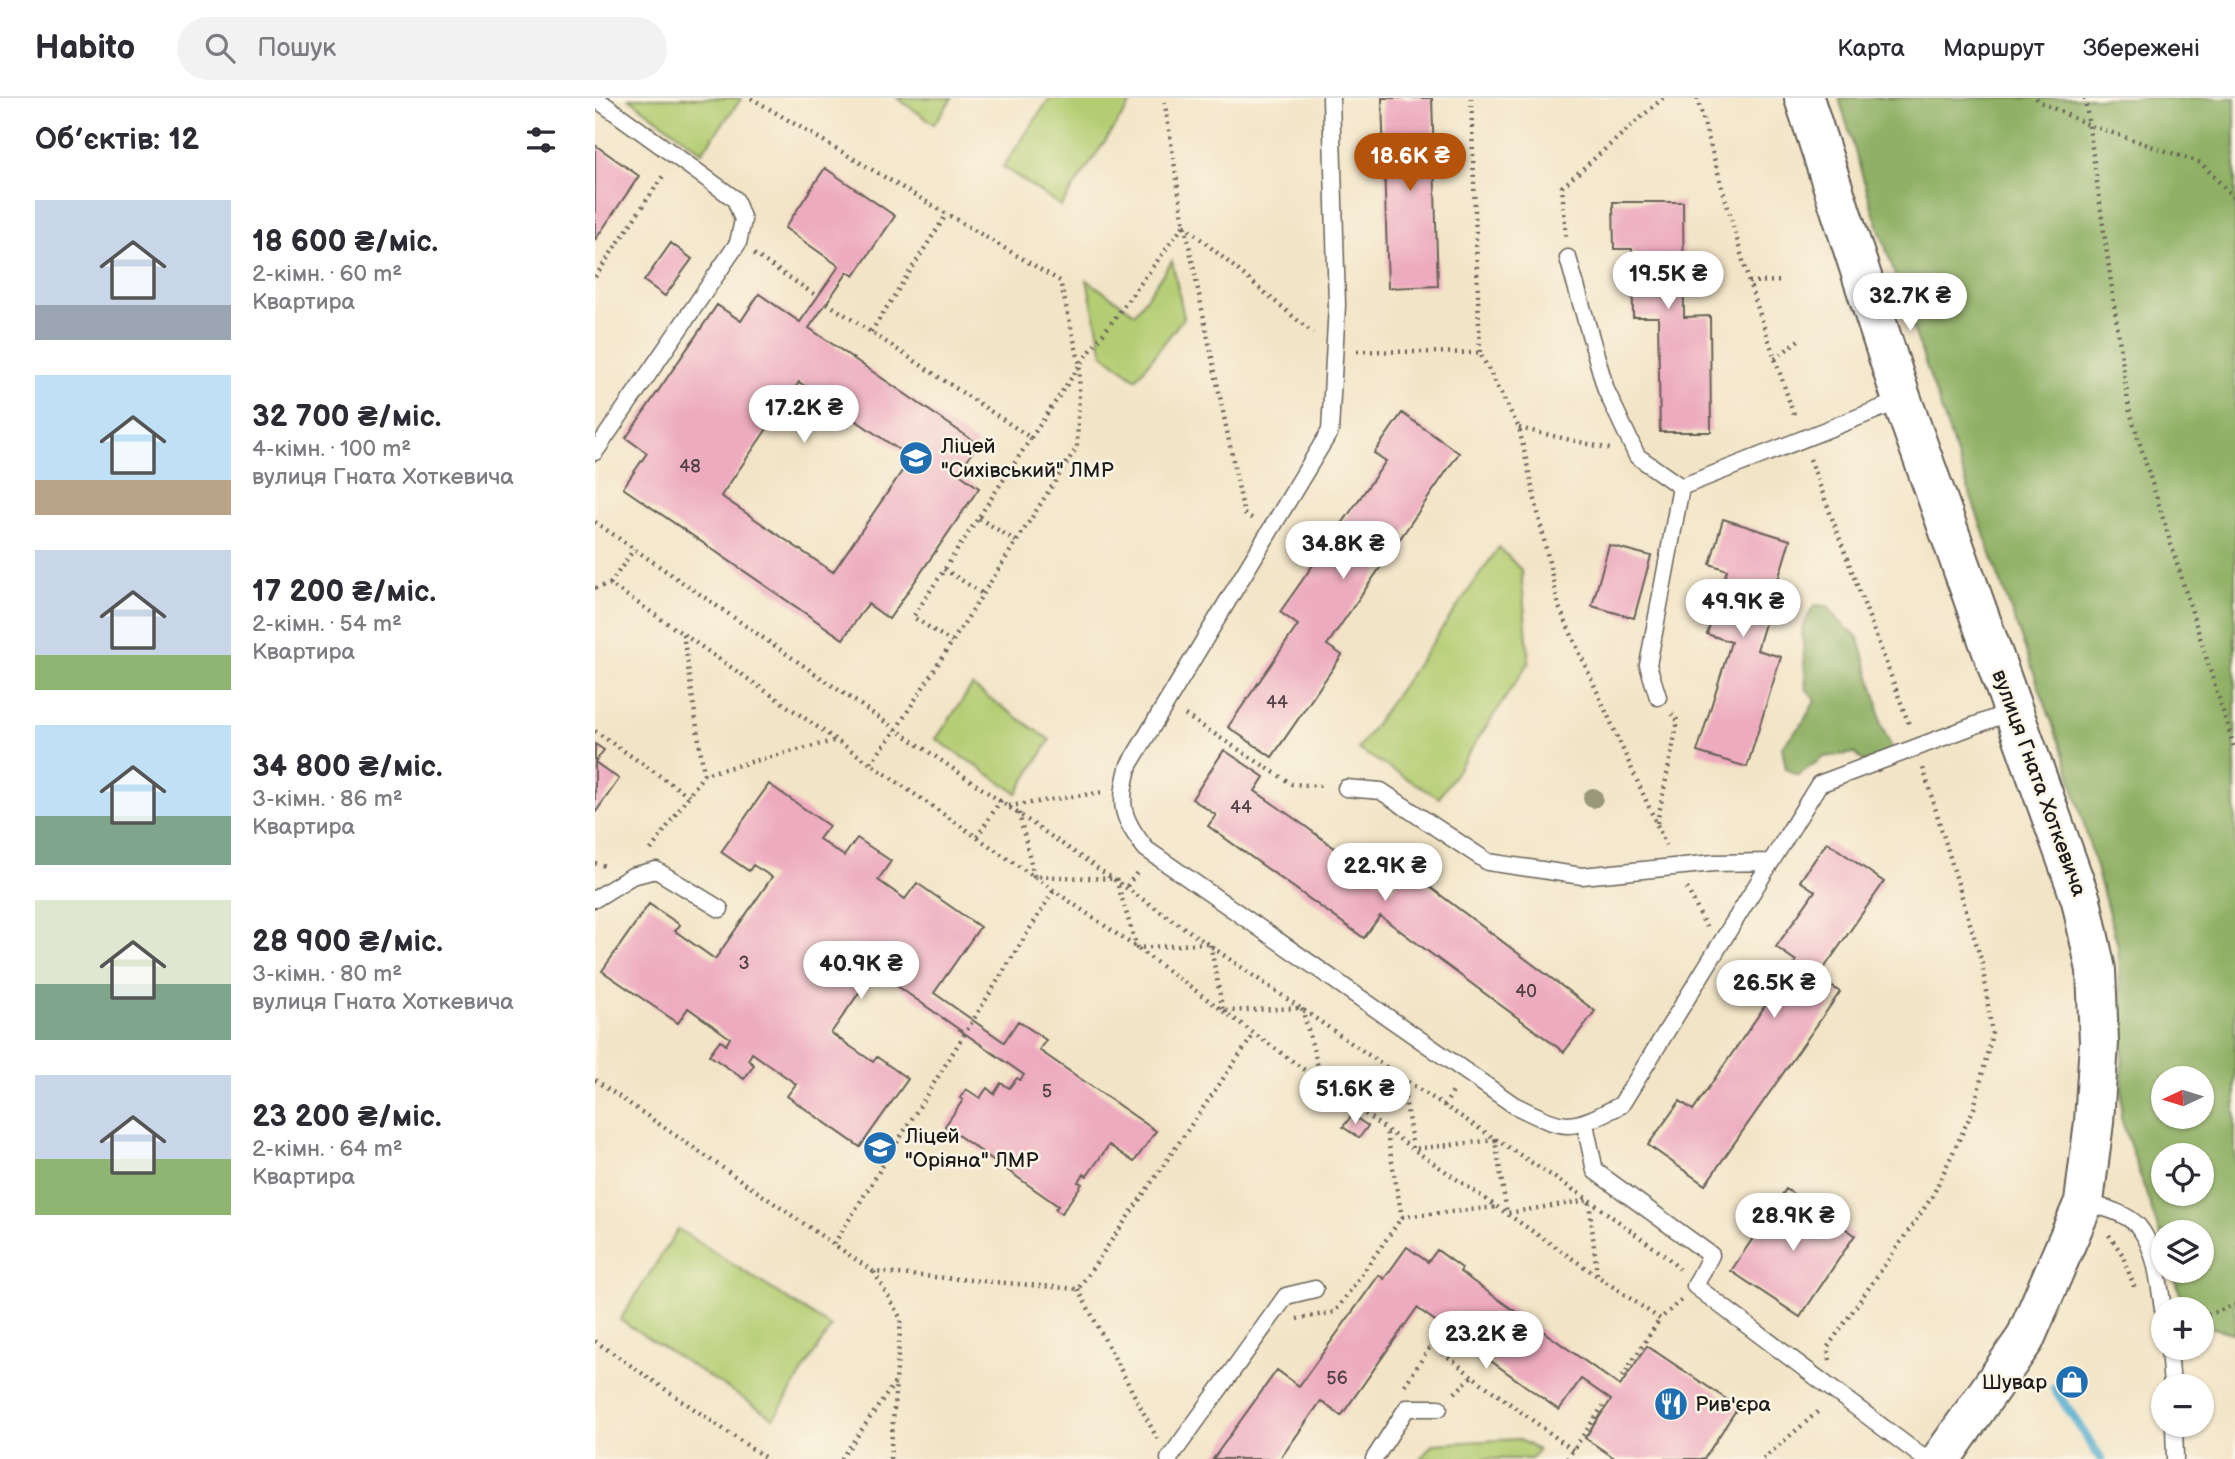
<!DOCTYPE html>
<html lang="uk">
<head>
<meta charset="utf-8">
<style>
	:root { --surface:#fff; --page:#f2f2f3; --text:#2b2b33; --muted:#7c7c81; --line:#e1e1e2; --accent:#b45309 }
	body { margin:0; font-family:"Balsamiq Sans",sans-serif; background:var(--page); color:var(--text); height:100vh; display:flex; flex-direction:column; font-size:26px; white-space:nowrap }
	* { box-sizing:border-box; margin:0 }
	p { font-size:23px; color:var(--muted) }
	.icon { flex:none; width:38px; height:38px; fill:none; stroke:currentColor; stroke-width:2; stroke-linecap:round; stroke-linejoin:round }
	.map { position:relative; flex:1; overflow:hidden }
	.side { display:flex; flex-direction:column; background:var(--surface); width:595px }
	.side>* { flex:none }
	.needle { width:46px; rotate:266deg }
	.tools { position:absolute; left:1556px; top:968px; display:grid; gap:14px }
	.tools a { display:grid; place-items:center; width:63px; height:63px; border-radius:50%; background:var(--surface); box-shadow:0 2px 5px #0004; font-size:35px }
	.price { position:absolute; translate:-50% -60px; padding:0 16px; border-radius:24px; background:#fff; color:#222; font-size:23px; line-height:46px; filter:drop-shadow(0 2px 4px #0008) }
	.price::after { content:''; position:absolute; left:50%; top:42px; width:21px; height:16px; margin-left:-10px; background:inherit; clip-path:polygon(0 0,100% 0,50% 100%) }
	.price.on { background:var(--accent); color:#fff }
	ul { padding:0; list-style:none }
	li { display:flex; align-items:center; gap:21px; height:175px; padding:0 35px }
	li span { display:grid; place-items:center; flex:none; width:196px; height:140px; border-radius:0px; color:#555 }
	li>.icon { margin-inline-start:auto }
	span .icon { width:84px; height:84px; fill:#fffc; stroke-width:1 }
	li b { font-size:30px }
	h2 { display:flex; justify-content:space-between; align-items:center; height:84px; padding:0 35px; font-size:30px }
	header { display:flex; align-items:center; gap:42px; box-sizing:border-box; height:98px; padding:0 35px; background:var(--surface); border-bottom:2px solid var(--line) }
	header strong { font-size:33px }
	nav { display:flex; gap:38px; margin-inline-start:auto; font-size:24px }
	.search { width:490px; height:63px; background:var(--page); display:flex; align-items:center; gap:18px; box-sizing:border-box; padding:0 24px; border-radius:38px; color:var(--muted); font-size:26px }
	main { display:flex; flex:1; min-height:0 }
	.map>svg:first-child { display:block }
	.green { fill:#b4cd73; stroke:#687448; stroke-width:2 }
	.forest { fill:#8fb065; stroke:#566640; stroke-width:2; fill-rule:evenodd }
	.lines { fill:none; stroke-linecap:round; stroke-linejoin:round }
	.stream { stroke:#51accf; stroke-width:9 }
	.building { fill:#edabbf; fill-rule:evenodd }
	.service-casing { stroke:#676258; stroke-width:19 }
	.tertiary-casing { stroke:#676258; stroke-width:42 }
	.path { stroke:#676258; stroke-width:4.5; stroke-dasharray:2 5; stroke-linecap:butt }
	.service { stroke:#fff; stroke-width:16 }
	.tertiary { stroke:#fff; stroke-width:38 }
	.tree { fill:#999879 }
	.labels { text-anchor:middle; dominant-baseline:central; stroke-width:5; stroke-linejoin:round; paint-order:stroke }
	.number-label { font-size:18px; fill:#504045 }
	.poi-label { font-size:21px; fill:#1c1c1c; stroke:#fcf5e5; text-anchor:start }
	.street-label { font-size:21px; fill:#1c1c1c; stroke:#fcf5e5 }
</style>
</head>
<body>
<header>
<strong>Habito</strong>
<div class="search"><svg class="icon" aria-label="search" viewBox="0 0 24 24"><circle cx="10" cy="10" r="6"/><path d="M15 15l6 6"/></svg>Пошук</div>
<nav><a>Карта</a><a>Маршрут</a><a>Збережені</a></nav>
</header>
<main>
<section class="side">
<h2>Об’єктів: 12<svg class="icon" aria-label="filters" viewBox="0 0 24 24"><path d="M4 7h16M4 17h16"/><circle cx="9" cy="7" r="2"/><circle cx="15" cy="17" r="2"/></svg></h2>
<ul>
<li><span style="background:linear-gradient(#c9d6e8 75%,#9aa5b1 0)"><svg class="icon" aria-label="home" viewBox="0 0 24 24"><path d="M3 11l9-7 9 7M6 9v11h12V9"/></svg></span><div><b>18 600 ₴/міс.</b><p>2-кімн. · 60 m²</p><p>Квартира</p></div></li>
<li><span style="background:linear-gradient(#bfe0f5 75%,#b9a48a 0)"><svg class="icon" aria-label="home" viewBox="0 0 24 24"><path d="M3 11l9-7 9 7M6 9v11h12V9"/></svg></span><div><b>32 700 ₴/міс.</b><p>4-кімн. · 100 m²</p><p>вулиця Гната Хоткевича</p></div></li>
<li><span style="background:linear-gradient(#c9d6e8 75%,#8fb573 0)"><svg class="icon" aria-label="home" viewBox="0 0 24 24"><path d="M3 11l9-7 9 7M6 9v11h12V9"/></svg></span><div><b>17 200 ₴/міс.</b><p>2-кімн. · 54 m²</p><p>Квартира</p></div></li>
<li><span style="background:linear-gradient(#bfe0f5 65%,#7fa58c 0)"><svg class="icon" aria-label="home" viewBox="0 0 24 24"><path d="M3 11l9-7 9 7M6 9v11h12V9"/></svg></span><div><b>34 800 ₴/міс.</b><p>3-кімн. · 86 m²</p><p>Квартира</p></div></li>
<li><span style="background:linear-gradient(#dfe7d0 60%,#7fa58c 0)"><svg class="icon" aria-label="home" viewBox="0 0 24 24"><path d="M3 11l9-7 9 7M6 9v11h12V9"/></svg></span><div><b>28 900 ₴/міс.</b><p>3-кімн. · 80 m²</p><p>вулиця Гната Хоткевича</p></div></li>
<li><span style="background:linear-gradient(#c9d6e8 60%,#8fb573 0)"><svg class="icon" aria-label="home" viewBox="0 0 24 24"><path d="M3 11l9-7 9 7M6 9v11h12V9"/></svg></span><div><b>23 200 ₴/міс.</b><p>2-кімн. · 64 m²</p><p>Квартира</p></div></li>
</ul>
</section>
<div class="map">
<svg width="1640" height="1361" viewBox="0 0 1640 1361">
	<rect width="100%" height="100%" fill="#fcf5e5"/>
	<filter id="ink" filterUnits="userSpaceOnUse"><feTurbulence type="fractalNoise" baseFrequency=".0143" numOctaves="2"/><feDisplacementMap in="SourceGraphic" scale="14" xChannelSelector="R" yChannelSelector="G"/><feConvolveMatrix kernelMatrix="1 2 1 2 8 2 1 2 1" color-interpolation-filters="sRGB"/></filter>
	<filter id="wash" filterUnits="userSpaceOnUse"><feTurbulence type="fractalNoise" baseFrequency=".00686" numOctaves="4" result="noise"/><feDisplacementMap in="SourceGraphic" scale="28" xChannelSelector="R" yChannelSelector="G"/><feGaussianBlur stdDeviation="1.57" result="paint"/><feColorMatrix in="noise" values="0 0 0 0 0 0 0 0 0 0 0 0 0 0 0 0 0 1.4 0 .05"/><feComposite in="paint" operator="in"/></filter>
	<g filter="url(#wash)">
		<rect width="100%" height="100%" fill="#f2e4c6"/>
		<path class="green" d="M34,0H145L146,1L107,54Z
			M302,0H357L339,26Z
			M455,0H535L538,2L466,108L408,69Z
			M577,163L589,219L541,281L508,256L492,182L540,215Z
			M904,449L926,472L934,564L844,700L763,651Z
			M377,588L455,642L422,695L341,641Z
			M83,1131L236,1229L179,1320L25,1222Z
			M923,1341L943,1352L936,1361H825L838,1346Z"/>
		<path class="forest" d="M1244,0H1640V1236L1607,1227L1606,1211H1590L1577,1173L1606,1172V1134H1568V1146L1526,1020L1528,936L1523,848L1471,663L1403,477L1278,113ZM1568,980H1606V1018H1568ZM1568,1057H1606V1096H1568Z
			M1219,507L1233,508L1241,520L1264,541L1282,602L1286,627L1299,655L1274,668L1259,655L1229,659L1203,677L1191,671L1187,648L1207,626L1220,603L1211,590L1207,531Z"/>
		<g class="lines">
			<path class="stream" d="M1459,1290L1506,1361"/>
		</g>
		<g id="blocks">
			<path class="building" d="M787,0H837L843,188L793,190Z
				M0,47L44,78L0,142Z
				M230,70L300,118L259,178L253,174L214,230L383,346L363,375L384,390L294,521L273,506L248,541L28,390L52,355L31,340L122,207L146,223L164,196L205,224L244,168L190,130ZM204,284L316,360L238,474L126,398Z
				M1018,104H1088L1089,219L1115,218L1116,334H1065L1063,219H1038L1037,151H1019Z
				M76,145L97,161L70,198L49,183Z
				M807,315L864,355L732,547L747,557L677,659L633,629L703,527L685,514L791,363L779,355Z
				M1128,421L1195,442L1162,552L1186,559L1152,669L1102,654L1136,544L1112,536L1132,472L1115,466Z
				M1014,447L1056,458L1039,520L997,508Z
				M0,646L9,652L0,664L24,681L0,715Z
				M629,652L669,679L660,693L710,728L797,793L812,772L1000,913L969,954L785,818L769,840L613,728L621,717L597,701Z
				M174,686L234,728L224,741L249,758L262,740L296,763L283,782L310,801L322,785L385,829L339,895L409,944L423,923L451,942L444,952L561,1033L539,1064L514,1047L492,1078L489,1076L483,1084L487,1086L466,1116L460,1111L463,1108L350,1028L368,1002L365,1000L371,991L385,1000L392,990L399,996L406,985L414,990L422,980L425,982L429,977L298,885L309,868L291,856L236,935L278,964L282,959L313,981L265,1049L192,998L201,986L157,955L153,962L159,967L149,981L114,957L125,942L131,947L135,940L93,910L83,925L7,873L54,806L85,827L80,833L120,861L177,779L158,767L154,773L126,754Z
				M1232,744L1289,784L1223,879L1245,894L1110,1087L1053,1047L1085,1003L1098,1012L1201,863L1181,849L1220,793L1205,783Z
				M757,1017L773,1028L764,1040L748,1029Z
				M1191,1091L1260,1137L1205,1219L1136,1173Z
				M812,1149L833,1164L842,1152L867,1170L865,1174L1025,1288L1052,1248L1143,1309L1109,1361H1021L990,1340L1016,1302L986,1281L964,1312L822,1210L746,1318L726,1303L685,1361H618L682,1272L704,1288L784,1177L789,1181Z"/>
		</g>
	</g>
	<g filter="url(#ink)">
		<use href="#blocks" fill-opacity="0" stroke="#676258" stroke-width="2"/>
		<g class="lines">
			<g class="service-casing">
				<path id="service" d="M736,0L742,207L735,333L534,667C523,705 526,720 551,751L919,1007C972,1033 973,1034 1026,1007L1224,686L1418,613
					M973,160L1011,292L1042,358L1086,389L1307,302
					M0,354L143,145L148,122L140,101L0,0
					M1063,599L1053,567L1086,389
					M751,690L786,693L893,764L987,778L1119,765L1175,764
					M0,801L37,778L61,772L125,811
					M990,1026L1000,1073L1116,1157L1100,1188L1330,1361
					M1489,1104C1506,1109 1530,1114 1543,1128C1561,1149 1564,1185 1568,1211
					M1574,1250L1577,1288
					M1579,1326L1580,1361
					M574,1361L691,1198L720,1191
					M779,1361L812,1310H844"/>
			</g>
			<g class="tertiary-casing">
				<path id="tertiary" d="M1209,0L1307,302L1486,802L1501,872L1504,944L1499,1024L1489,1104L1430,1241L1346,1361"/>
			</g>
			<path class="path" d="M156,0L465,183L485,267L482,349L302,630L276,665
				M876,0L885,255
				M1102,0L1154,184L1200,320
				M1441,0L1443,3L1494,27L1606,65L1640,101
				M1490,0L1534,311L1640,652
				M589,127L718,235
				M590,128L649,416L657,420
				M971,138L967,89L1068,0
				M159,156L222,198
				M0,179L70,75
				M1154,184L1189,183
				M232,205L436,340L318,519L357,544
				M276,234L351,117
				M762,253L885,255L924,330L964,509L1071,747
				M1180,261L1206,240
				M924,330L1015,351
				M436,340L485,267L589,127L569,0
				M1215,361L1315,629
				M384,420L421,443
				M0,424L807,980L994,1102L1073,1160L1084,1171
				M349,471L388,496
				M15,486L39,451
				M0,490L15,486L88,536L542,850L818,1051L1065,1221L1086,1202
				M88,536L109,676
				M590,617L697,686L729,688
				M0,633L94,698
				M414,708L509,694
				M424,715L439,778L521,781L542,850L615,845L628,913L707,910L727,983L807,980L818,1051L900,1042L912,1115L994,1102L1002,1176
				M1062,725L1083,623L1077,616
				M382,739L406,702
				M56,752L109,676L242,642
				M0,765L10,768
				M532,788L543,773
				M1092,790L1111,829
				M0,982L279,1174L483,1191L659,936
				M849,1008L860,991
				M807,1119L902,1109
				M1514,1137L1527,1156L1540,1191
				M239,1146L459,792
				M483,1191L563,1342
				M1606,1219L1640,1207
				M702,1221L740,1214L807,1119L791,1031
				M0,1243L172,1361
				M1235,1262L1232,1250L1337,1099L1379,1010L1397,936L1387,865L1328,670
				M1027,1279L1065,1221
				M810,1287L837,1246L877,1278
				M860,1295L877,1278L978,1352
				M246,1361L301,1283L306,1221L279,1174
				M295,1361L301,1284
				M972,1361L1008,1308
				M1168,1361L1226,1311"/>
			<use href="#service" class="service"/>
			<use href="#tertiary" class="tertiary"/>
		</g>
		<g class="tree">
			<circle cx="998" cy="700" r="10"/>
			<circle cx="791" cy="1003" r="10"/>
		</g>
	</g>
	<defs>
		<g id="school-disc" transform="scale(1.75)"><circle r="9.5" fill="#1f6fb2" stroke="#fcf5e5"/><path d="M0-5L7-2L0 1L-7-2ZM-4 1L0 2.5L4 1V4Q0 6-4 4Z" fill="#fff"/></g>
		<g id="shop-disc" transform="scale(1.75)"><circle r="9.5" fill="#1f6fb2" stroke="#fcf5e5"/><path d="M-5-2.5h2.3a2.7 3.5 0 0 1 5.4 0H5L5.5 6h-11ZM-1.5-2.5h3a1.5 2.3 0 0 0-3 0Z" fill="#fff"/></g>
		<g id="restaurant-disc" transform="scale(1.75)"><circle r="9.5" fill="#1f6fb2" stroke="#fcf5e5"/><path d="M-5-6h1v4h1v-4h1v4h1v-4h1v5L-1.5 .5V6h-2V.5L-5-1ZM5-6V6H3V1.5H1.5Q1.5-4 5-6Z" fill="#fff"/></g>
	</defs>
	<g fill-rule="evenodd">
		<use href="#school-disc" x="321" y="360"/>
		<use href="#school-disc" x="285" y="1050"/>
		<use href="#shop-disc" x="1477" y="1284"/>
		<use href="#restaurant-disc" x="1076" y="1306"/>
	</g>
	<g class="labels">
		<g class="number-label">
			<text x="95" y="368">48</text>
			<text x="682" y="604">44</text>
			<text x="646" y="709">44</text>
			<text x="149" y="865">3</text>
			<text x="931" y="893">40</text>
			<text x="452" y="993">5</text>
			<text x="742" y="1280">56</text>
		</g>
		<g class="poi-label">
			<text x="346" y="348">Ліцей<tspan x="346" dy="24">"Сихівський" ЛМР</tspan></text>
			<text x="310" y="1038">Ліцей<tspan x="310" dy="24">"Оріяна" ЛМР</tspan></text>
			<text x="1452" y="1284" text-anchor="end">Шувар</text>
			<text x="1100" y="1306">Рив'єра</text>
		</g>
		<g class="street-label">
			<text transform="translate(1444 685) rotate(70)">вулиця Гната Хоткевича</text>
		</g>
	</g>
</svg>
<div class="tools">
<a><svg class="needle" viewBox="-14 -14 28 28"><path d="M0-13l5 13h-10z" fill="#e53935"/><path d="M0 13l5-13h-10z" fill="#7c7c81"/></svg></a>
<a><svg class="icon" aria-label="locate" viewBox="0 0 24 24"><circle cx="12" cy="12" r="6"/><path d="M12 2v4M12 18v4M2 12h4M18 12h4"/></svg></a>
<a><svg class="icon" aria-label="layers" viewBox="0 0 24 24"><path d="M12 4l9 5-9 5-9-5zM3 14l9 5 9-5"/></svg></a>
<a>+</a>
<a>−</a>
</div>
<b class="price on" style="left:815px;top:95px">18.6K ₴</b>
<b class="price" style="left:1073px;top:213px">19.5K ₴</b>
<b class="price" style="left:1315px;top:235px">32.7K ₴</b>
<b class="price" style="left:209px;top:347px">17.2K ₴</b>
<b class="price" style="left:748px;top:483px">34.8K ₴</b>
<b class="price" style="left:1148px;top:541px">49.9K ₴</b>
<b class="price" style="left:790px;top:805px">22.9K ₴</b>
<b class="price" style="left:266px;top:903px">40.9K ₴</b>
<b class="price" style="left:1179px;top:922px">26.5K ₴</b>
<b class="price" style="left:760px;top:1028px">51.6K ₴</b>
<b class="price" style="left:1198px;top:1155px">28.9K ₴</b>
<b class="price" style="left:891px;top:1273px">23.2K ₴</b>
</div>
</main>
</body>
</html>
